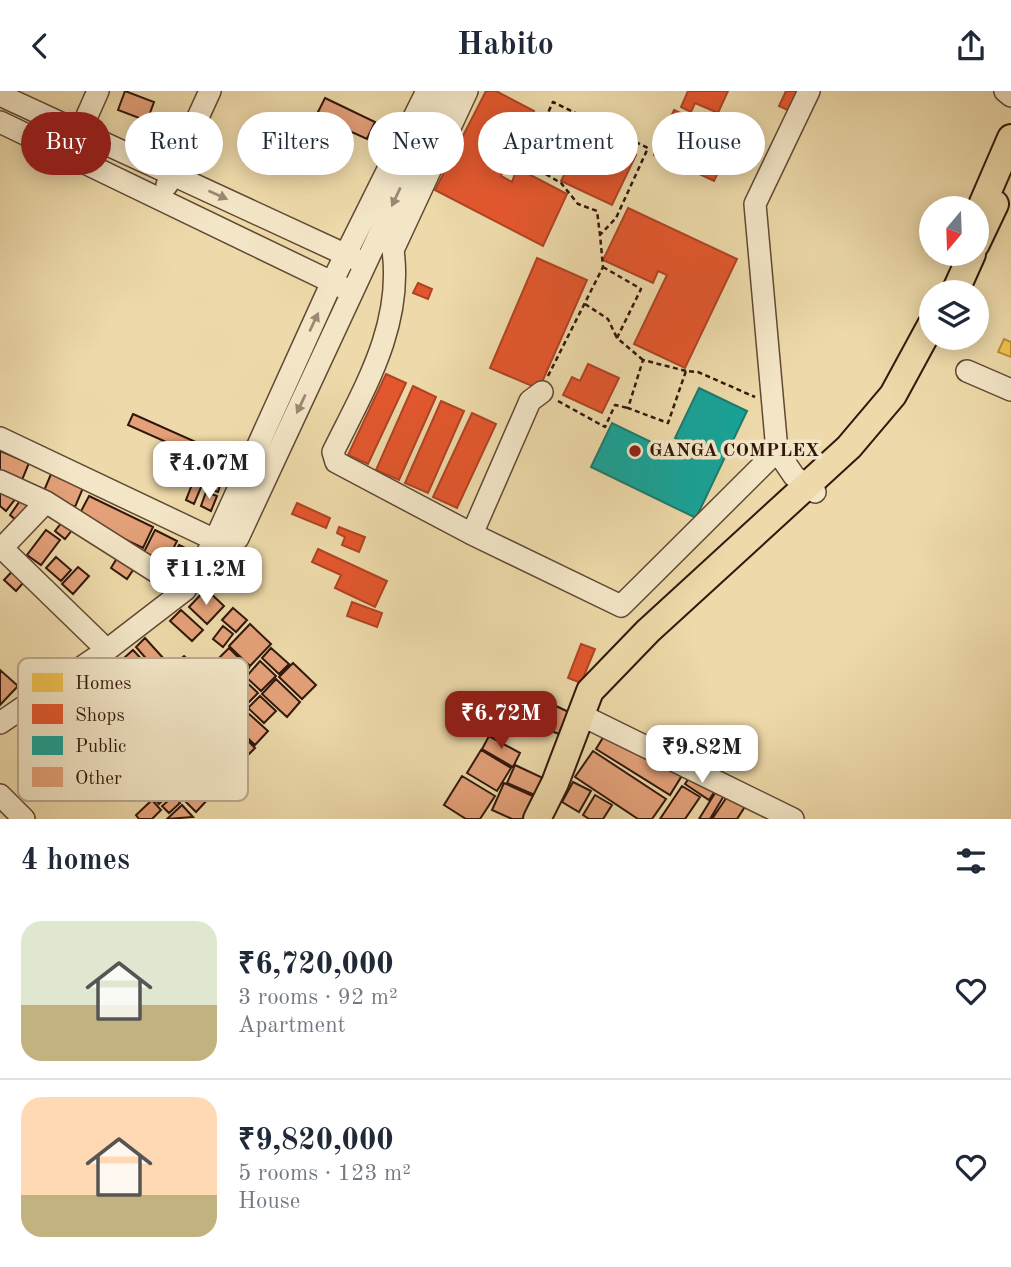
<!DOCTYPE html>
<html lang="en">
<head>
<meta charset="utf-8">
<style>
	:root { --surface:#fff; --page:#f6f6f7; --text:#1f2937; --muted:#747a83; --line:#e0e1e3; --accent:#8f2418 }
	body { margin:0; font-family:"Old Standard TT",serif; background:var(--page); color:var(--text); height:100vh; display:flex; flex-direction:column; font-size:26px; white-space:nowrap }
	* { box-sizing:border-box; margin:0 }
	p { font-size:23px; color:var(--muted) }
	.icon { flex:none; width:38px; height:38px; fill:none; stroke:currentColor; stroke-width:2; stroke-linecap:round; stroke-linejoin:round }
	.map { position:relative; height:728px; overflow:hidden }
	.drawer { display:flex; flex-direction:column; background:var(--surface); flex:1 }
	.drawer>* { flex:none }
	.guide { position:absolute; left:21px; top:21px; width:970px; height:63px; display:flex; gap:14px }
	.needle { width:46px; rotate:199deg }
	.buttons { position:absolute; left:919px; top:105px; display:grid; gap:14px }
	.buttons a { display:grid; place-items:center; width:70px; height:70px; border-radius:50%; background:var(--surface); box-shadow:0 4px 18px #0003; font-size:35px }
	.price { position:absolute; translate:-50% -60px; padding:0 16px; border-radius:14px; background:#fff; color:#222; font-size:23px; line-height:46px; filter:drop-shadow(0 2px 4px #0008) }
	.price::after { content:''; position:absolute; left:50%; top:42px; width:21px; height:16px; margin-left:-10px; background:inherit; clip-path:polygon(0 0,100% 0,50% 100%) }
	.price.current { background:var(--accent); color:#fff }
	ul { padding:0; list-style:none }
	li { display:flex; align-items:center; gap:21px; height:175px; padding:0 21px }
	li+li { border-top:2px solid var(--line) }
	li span { display:grid; place-items:center; flex:none; width:196px; height:140px; border-radius:21px; color:#555 }
	li>.icon { margin-inline-start:auto }
	span .icon { width:84px; height:84px; fill:#fffc; stroke-width:1 }
	li b { font-size:30px }
	h2 { display:flex; justify-content:space-between; align-items:center; height:84px; padding:0 21px; font-size:30px }
	.chip { padding:0 24px; border-radius:32px; background:var(--surface); box-shadow:0 4px 18px #0003; font-size:24px; line-height:63px }
	.chip.current { background:var(--accent); color:#fff }
	header { display:flex; justify-content:space-between; align-items:center; height:91px; padding:0 21px; background:var(--surface); font-size:32px; font-weight:700 }
	.map>svg:first-child { display:block }
	.homes { fill:#f2c14e; stroke:#b88e3a; stroke-width:2 }
	.shops { fill:#e4572e; stroke:#af4424; stroke-width:2 }
	.public { fill:#17a398; stroke:#1f796e; stroke-width:2 }
	.building { fill:#e4a179; stroke:#32170c; stroke-width:2 }
	.lines { fill:none; stroke-linecap:round; stroke-linejoin:round }
	.minor-casing { stroke:#614833; stroke-width:24 }
	.major-casing { stroke:#32170c; stroke-width:30 }
	.path { stroke:#32170c; stroke-width:2.5; stroke-dasharray:5 3.5; stroke-linecap:butt }
	.minor { stroke:#f3e6c7; stroke-width:21 }
	.major { stroke:#edd9a9; stroke-width:26 }
	.oneway { fill:#9c8973 }
	.poi-dot { fill:#8f2418; stroke:#f3e6c7; stroke-width:2.5 }
	.labels { text-anchor:middle; dominant-baseline:central; stroke-width:7; stroke-linejoin:round; paint-order:stroke }
	.poi-label { font-size:19px; font-weight:bold; fill:#32170c; stroke:#f3e6c7; text-anchor:start }
	.key { fill:#f3e6c7; stroke:#b9a88f; stroke-width:2 }
	.key-label { font-size:19px; fill:#32170c }
</style>
</head>
<body>
<header><svg class="icon" aria-label="back" viewBox="0 0 24 24"><path d="M15 5l-7 7 7 7"/></svg>Habito<svg class="icon" aria-label="share" viewBox="0 0 24 24"><path d="M12 15V3M7 8l5-5 5 5M5 13v7h14v-7"/></svg></header>
<div class="map">
<svg width="1011" height="728" viewBox="0 0 1011 728">
	<rect width="100%" height="100%" fill="#edd9a9"/>
	<filter id="stains"><feTurbulence type="fractalNoise" baseFrequency=".00286" numOctaves="4"/><feColorMatrix values="0 0 0 0 .2 0 0 0 0 .09 0 0 0 0 .02 0 0 0 .5 -.17"/></filter>
	<radialGradient id="worn" r=".72"><stop offset=".6" stop-color="#630" stop-opacity="0"/><stop offset="1" stop-color="#630" stop-opacity=".3"/></radialGradient>
	<path class="homes" d="M1004,248L1011,251V266L998,261Z"/>
	<path class="shops" d="M486,0H496L534,20L501,85L512,91L517,77L567,103L543,155L435,99Z
		M688,0H728L718,22L695,12L691,21L681,16Z
		M786,0H804L794,22L779,15Z
		M674,19L689,26L669,71L654,64Z
		M705,22L739,37L714,90L680,74Z
		M579,36L636,64L612,114L561,90L567,78L560,75Z
		M628,117L737,168L685,277L634,253L667,184L658,180L653,192L603,169Z
		M537,167L587,189L539,298L490,277Z
		M418,192L432,198L428,208L413,202Z
		M588,273L619,287L602,322L563,304L572,286L580,290Z
		M386,283L406,292L368,373L348,364Z
		M413,295L436,306L399,389L376,379Z
		M441,310L464,320L428,402L405,392Z
		M472,322L496,333L457,417L433,406Z
		M297,412L330,427L326,437L292,423Z
		M339,436L365,446L359,461L342,454L345,446L337,442Z
		M318,458L387,490L375,516L335,497L341,484L312,471Z
		M352,511L382,522L377,536L347,525Z
		M581,553L595,558L581,592L568,587Z"/>
	<path class="public" d="M699,297L747,320L696,427L591,376L612,332L684,367L690,354L675,347Z"/>
	<path class="building" d="M125,0L154,11L147,30L118,19Z
		M325,7L375,31L367,48L316,25Z
		M133,323L198,352L193,363L128,334Z
		M0,360L29,372L22,389L0,379Z
		M198,378L207,382L194,413L186,409Z
		M51,383L83,397L75,416L43,402Z
		M212,383L223,386L218,401L207,397Z
		M0,399L16,407L6,420L0,415Z
		M206,401L217,405L211,420L201,415Z
		M89,405L153,436L143,457L78,426Z
		M22,407L35,417L22,434L10,424Z
		M66,426L76,434L65,448L55,440Z
		M46,439L60,449L41,474L27,464Z
		M155,439L177,450L166,472L144,461Z
		M179,454L195,462L186,479L182,476L180,480L168,474Z
		M122,459L139,470L127,488L111,477Z
		M56,466L71,479L61,490L46,477Z
		M18,474L30,484L16,500L4,489Z
		M78,476L89,485L73,503L62,493Z
		M206,498L224,515L207,533L189,516Z
		M233,517L247,529L236,541L222,529Z
		M181,519L203,539L192,550L170,530Z
		M250,533L271,553L250,575L229,555Z
		M223,535L233,543L223,556L213,548Z
		M145,547L174,579L164,588L136,556Z
		M229,557L249,577L240,587L229,576L219,585L210,576Z
		M271,557L289,573L279,583L262,567Z
		M133,559L163,591L145,608L115,575Z
		M184,565L198,579L191,587L176,572Z
		M260,570L276,585L261,600L246,586Z
		M293,572L316,594L302,608L279,586Z
		M0,579L18,595L0,614Z
		M241,586L258,602L247,613L230,597Z
		M276,588L300,611L287,626L262,603Z
		M520,602L530,609L509,638L499,631Z
		M260,605L276,620L264,632L248,617Z
		M556,615L573,623L564,645L546,638Z
		M248,622L268,640L255,654L235,635Z
		M612,632L686,678L670,704L596,658Z
		M235,637L255,657L247,665L227,645Z
		M489,645L520,662L513,676L482,658Z
		M481,659L511,677L497,700L467,682Z
		M593,660L666,708L652,728H638L575,686Z
		M515,674L545,688L537,705L507,692Z
		M695,678L719,694L709,709L685,693Z
		M462,685L495,705L480,728H466L444,714Z
		M573,691L591,700L579,721L562,711Z
		M504,692L535,706L525,728H512L492,719Z
		M162,693L171,701L159,713L151,704Z
		M720,694L728,698L710,728H699Z
		M198,695L210,706L196,721L184,709Z
		M682,695L700,706L685,728H660Z
		M731,700L748,711L737,728H712Z
		M595,704L612,714L603,728H589L583,724Z
		M174,705L180,712L169,722L162,715Z
		M152,709L161,719L152,728H139L136,724Z
		M182,714L193,726L167,728Z"/>
	<g class="lines">
		<g class="minor-casing">
			<path id="minor" d="M427,0L332,191L215,449L238,447L446,0
				M467,0L393,159C403,234 365,296 333,361L336,371L472,443
				M809,0L755,113L777,360L794,385L815,401
				M1005,0L1011,5
				M0,4L357,169
				M0,31L344,197
				M75,52L98,0
				M167,94L210,0
				M967,280L1011,299
				M542,301L530,310L472,443L621,515L777,360
				M0,347L215,449L185,499L107,559L0,632
				M0,390L46,411L185,499
				M46,411L2,457L107,559
				M581,624L793,728
				M0,704L24,728"/>
		</g>
		<g class="major-casing">
			<path id="major" d="M976,128L1011,47
				M976,153L995,113
				M955,201L972,163
				M537,728L555,692L590,600L648,540L849,356L893,304L931,234"/>
		</g>
		<path class="path" d="M603,176L641,198L617,247L643,269
			M585,213L608,228L617,247
			M686,280L643,269L628,317L668,332L686,280L698,281L755,306
			M548,285L603,176L600,144L616,127L648,57L553,11L525,71L561,92L578,113L597,120L600,144
			M558,310L605,336L615,314L628,317"/>
		<use href="#minor" class="minor"/>
		<use href="#major" class="major"/>
	</g>
	<defs><path id="oneway-solid" d="M-6-.8H1V-3.2L6.5 0L1 3.2V.8H-6Z" transform="scale(1.75)"/></defs>
	<g class="oneway">
		<use href="#oneway-solid" transform="translate(218 104) rotate(24)"/>
		<use href="#oneway-solid" transform="translate(396 106) rotate(115)"/>
		<use href="#oneway-solid" transform="translate(314 231) rotate(-65)"/>
		<use href="#oneway-solid" transform="translate(301 313) rotate(115)"/>
	</g>
	<circle class="poi-dot" cx="635" cy="360" r="7"/>
	<g class="labels">
		<g class="poi-label">
			<text x="649" y="360">GANGA COMPLEX</text>
		</g>
	</g>
	<rect x="18" y="567" width="230" height="143" rx="10" class="key"/>
	<rect x="32" y="582" width="31" height="19" fill="#f2c14e"/>
	<rect x="32" y="613" width="31" height="20" fill="#e4572e"/>
	<rect x="32" y="645" width="31" height="19" fill="#17a398"/>
	<rect x="32" y="676" width="31" height="20" fill="#e4a179"/>
	<g class="key-label">
		<text x="75" y="598">Homes</text>
		<text x="75" y="630">Shops</text>
		<text x="75" y="661">Public</text>
		<text x="75" y="693">Other</text>
	</g>
	<rect width="100%" height="100%" filter="url(#stains)"/>
	<rect width="100%" height="100%" fill="url(#worn)"/>
</svg>
<div class="buttons">
<a><svg class="needle" viewBox="-14 -14 28 28"><path d="M0-13l5 13h-10z" fill="#e53935"/><path d="M0 13l5-13h-10z" fill="#747a83"/></svg></a>
<a><svg class="icon" aria-label="layers" viewBox="0 0 24 24"><path d="M12 4l9 5-9 5-9-5zM3 14l9 5 9-5"/></svg></a>
</div>
<b class="price" style="left:209px;top:410px">₹4.07M</b>
<b class="price" style="left:206px;top:516px">₹11.2M</b>
<b class="price current" style="left:501px;top:660px">₹6.72M</b>
<b class="price" style="left:702px;top:694px">₹9.82M</b>
<div class="guide">
<a class="chip current">Buy</a>
<a class="chip">Rent</a>
<a class="chip">Filters</a>
<a class="chip">New</a>
<a class="chip">Apartment</a>
<a class="chip">House</a>
</div>
</div>
<section class="drawer">
<h2>4 homes<svg class="icon" aria-label="filters" viewBox="0 0 24 24"><path d="M4 7h16M4 17h16"/><circle cx="9" cy="7" r="2"/><circle cx="15" cy="17" r="2"/></svg></h2>
<ul>
<li><span style="background:linear-gradient(#dfe7d0 60%,#c2b280 0)"><svg class="icon" aria-label="home" viewBox="0 0 24 24"><path d="M3 11l9-7 9 7M6 9v11h12V9"/></svg></span><div><b>₹6,720,000</b><p>3 rooms · 92 m²</p><p>Apartment</p></div><svg class="icon" aria-label="heart" viewBox="0 0 24 24"><path d="M12 20l-8-8c-3-5 5-10 8-4 3-6 11-1 8 4z"/></svg></li>
<li><span style="background:linear-gradient(#ffd9b3 70%,#c2b280 0)"><svg class="icon" aria-label="home" viewBox="0 0 24 24"><path d="M3 11l9-7 9 7M6 9v11h12V9"/></svg></span><div><b>₹9,820,000</b><p>5 rooms · 123 m²</p><p>House</p></div><svg class="icon" aria-label="heart" viewBox="0 0 24 24"><path d="M12 20l-8-8c-3-5 5-10 8-4 3-6 11-1 8 4z"/></svg></li>
</ul>
</section>
</body>
</html>
